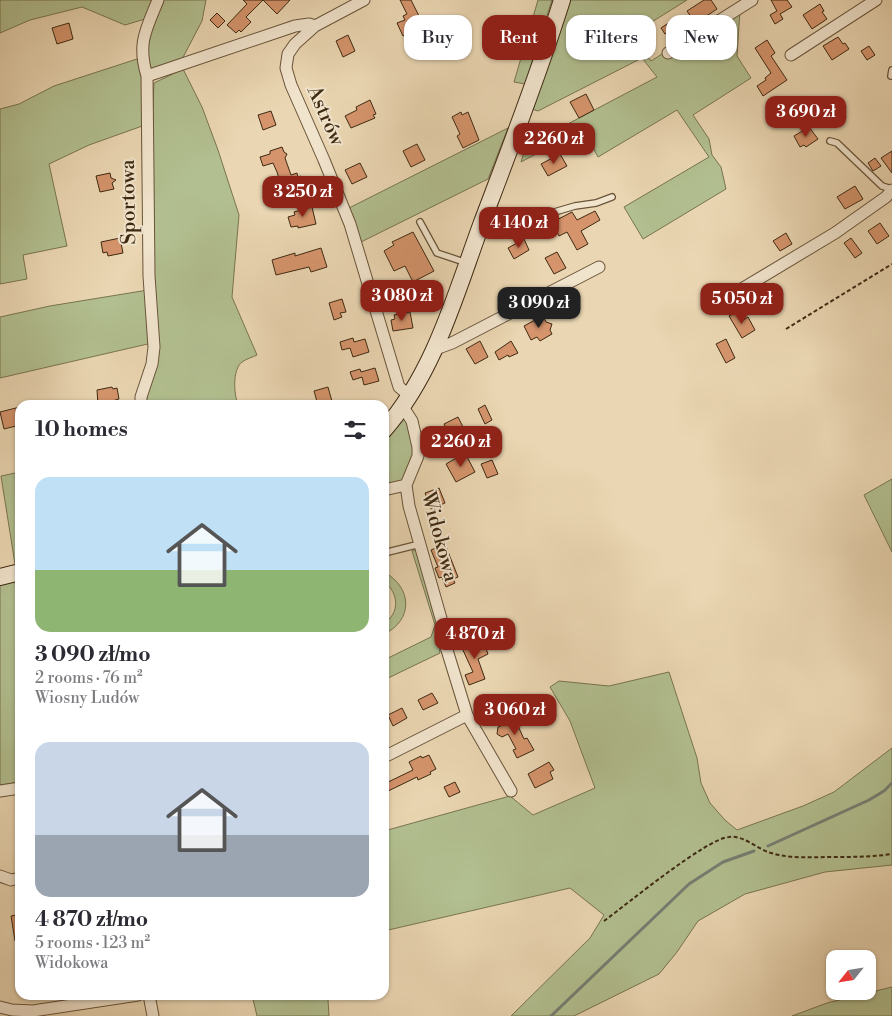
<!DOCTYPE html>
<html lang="en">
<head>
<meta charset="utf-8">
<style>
	:root { --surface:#fff; --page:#f7f7f7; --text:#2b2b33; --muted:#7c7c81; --accent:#8f2418 }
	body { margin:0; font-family:"Libre Bodoni",serif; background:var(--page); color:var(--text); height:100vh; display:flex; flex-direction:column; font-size:19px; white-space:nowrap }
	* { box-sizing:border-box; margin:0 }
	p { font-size:16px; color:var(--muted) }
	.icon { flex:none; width:28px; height:28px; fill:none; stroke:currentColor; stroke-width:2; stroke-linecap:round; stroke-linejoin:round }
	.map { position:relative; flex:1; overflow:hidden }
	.details { position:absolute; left:15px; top:400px; width:374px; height:600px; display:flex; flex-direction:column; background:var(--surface); border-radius:15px; box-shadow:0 1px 4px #0004 }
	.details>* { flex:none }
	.guide { position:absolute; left:404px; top:15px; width:412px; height:45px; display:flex; gap:10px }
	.needle { width:32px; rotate:240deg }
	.controls { position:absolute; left:826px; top:950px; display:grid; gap:10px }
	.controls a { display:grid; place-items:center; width:50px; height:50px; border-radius:10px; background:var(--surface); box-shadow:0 1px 4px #0004; font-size:25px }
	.price { position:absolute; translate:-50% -42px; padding:0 11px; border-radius:10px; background:var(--accent); color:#fff; font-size:16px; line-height:32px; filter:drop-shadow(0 1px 2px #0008) }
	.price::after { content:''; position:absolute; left:50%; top:30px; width:15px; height:11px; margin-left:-8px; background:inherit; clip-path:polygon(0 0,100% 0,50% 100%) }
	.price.current { background:#222; color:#fff }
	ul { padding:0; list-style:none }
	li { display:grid; align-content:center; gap:10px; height:265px; padding:0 20px }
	li span { display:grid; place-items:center; height:155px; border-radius:15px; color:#555 }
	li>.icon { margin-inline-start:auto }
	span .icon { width:90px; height:90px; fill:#fffc; stroke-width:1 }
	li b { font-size:21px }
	h2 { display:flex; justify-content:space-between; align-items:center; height:60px; padding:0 20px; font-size:21px }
	.tag { padding:0 18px; border-radius:15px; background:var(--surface); box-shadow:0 1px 4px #0004; font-size:18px; line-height:45px }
	.tag.current { background:var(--accent); color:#fff }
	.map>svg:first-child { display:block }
	.green { fill:#b2bf90; stroke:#787451 }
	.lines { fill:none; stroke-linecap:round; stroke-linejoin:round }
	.stream { stroke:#757f73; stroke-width:3 }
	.building { fill:#d5946c; stroke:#3e2912 }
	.lane-casing { stroke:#69543a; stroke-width:8 }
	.street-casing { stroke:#69543a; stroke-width:13 }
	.secondary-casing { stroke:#3e2912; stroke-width:18 }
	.path { stroke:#3e2912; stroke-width:2; stroke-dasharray:4 2.5; stroke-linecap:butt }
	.lane { stroke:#f1e4cd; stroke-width:5.5 }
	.street { stroke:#f1e4cd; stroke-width:11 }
	.secondary { stroke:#f1e4cd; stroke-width:16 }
	.labels { text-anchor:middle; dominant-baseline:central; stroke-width:4; stroke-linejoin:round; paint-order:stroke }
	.street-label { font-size:20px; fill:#3e2912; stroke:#f1e4cd }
</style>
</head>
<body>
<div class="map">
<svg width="892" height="1016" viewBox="0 0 892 1016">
	<rect width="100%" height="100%" fill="#ead6b2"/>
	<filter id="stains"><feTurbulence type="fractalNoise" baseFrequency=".004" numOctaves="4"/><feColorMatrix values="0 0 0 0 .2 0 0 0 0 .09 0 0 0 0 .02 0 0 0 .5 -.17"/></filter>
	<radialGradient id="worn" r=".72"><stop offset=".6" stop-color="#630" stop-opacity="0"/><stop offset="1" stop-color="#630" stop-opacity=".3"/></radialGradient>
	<path class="green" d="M0,0H152L145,19L125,25L82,7L30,20L0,33Z
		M163,0H206L202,21L180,63L152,70L147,66V40Z
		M538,0H552L525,84L514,82Z
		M569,0H687L631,35L651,61L737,6L740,10L737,56L751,78L693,115L709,139L712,155L721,167L726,189L643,239L624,207L709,157L677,110L598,157L583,129L521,162L526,146L657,77L642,58L538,111L532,109Z
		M137,59L143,79L145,125L89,145L49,164L67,246L23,255L27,279L0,284V109L19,104L54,86Z
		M183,69L202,107L218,150L239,215L232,297L257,355C253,357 246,359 242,362C232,370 234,394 238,405H146L156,320L150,166L154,83Z
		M508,128L488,179L361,242L349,208Z
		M148,290L152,343L0,378V317L50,306Z
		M402,418L406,419L415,456L404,482L384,487V438Z
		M20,472V563L15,564L1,476Z
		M892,479V552L864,495Z
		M418,550L438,621V641L440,653L384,680V660L431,637L435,625L412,551Z
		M384,572C412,587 414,620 384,634V623C400,614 399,592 384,582Z
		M20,578V782L0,785V583Z
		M669,672L697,758L701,783L710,803L725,820L737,830L803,806L834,792L892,748V865L825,872L745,894L698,921L677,952L659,974L574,1016H511L590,938L604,915L570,888L384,931V831L510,796L533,815L595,788L570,721L550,687L559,681L609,686Z
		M892,987V1016H792L827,1003Z
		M252,995H325L328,1000L329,1016H257Z"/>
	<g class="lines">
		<path class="stream" d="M768,846L869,800L884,791L892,783
			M551,1016L689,884L723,862L754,851"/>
	</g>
	<path class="building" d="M243,0H263L246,17L251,22L241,32L239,30L236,33L227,25L247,4Z
		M263,0H290L277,14Z
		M400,0H411L424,26L403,36L397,23L405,20L403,16L407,14Z
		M704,0H711L717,9L702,19L700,16L693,20L687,11Z
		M771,0H787L792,7L780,14L783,19L775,24L770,15L777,11Z
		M820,4L824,11L822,12L827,19L812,29L803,15Z
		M217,13L225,21L218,28L210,20Z
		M670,22L674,28L665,34L661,28Z
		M69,23L73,39L57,44L52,28Z
		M348,35L355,51L343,57L336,41Z
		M838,37L843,44L845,43L849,49L832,60L823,46Z
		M767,40L775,53L771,56L787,80L763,96L757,86L766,80L765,78L771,73L755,48Z
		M869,46L875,55L867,60L861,51Z
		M586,94L594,110L579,118L570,102Z
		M370,100L376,114L373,115L375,118L351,128L345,116L357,110L356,107Z
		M271,111L276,125L263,130L258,115Z
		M461,112L462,115L468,112L479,140L463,148L457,136L460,134L452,117Z
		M809,127L818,139L806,147L804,145L800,147L794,136Z
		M417,144L425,160L411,167L403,151Z
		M282,147L284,152L287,154L285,158L291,175L297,173L298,177L301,176L304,185L301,186L302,191L284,196L282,192L272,195L269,185L280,182L277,172L273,163L263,166L260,157L270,154V151Z
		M892,151V173L881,158Z
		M560,154L567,166L548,176L541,164Z
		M875,158L881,166L873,171L868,163Z
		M360,163L367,177L352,184L345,170Z
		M110,173L111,178L116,180L112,183L114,189L100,192L96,176Z
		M855,186L863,199L845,209L837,197Z
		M312,207L316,224L298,228V226L291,227L288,217L295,215L294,212Z
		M595,211L600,220L581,231L588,244L577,250L567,232L559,236L557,232L552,234L547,225L572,212L577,220Z
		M880,223L889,236L877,244L868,231Z
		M413,232L434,271L413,282L405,266L394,271L384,251L394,245L392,242Z
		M786,233L792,244L780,251L773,241Z
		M120,238L123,253L108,256L107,252L103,253L101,242Z
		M851,238L862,253L855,258L844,243Z
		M524,239L529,250L514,259L508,248Z
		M321,248L327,267L311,272L309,267L276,275L272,260L295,253V256Z
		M557,252L566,268L554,274L545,258Z
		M342,299L346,312L340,313L342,317L334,320L329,303Z
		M410,312L413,328L393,331L391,320L395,319L394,315Z
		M737,312L742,321L748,317L755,330L742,338L729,316Z
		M544,318L546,322L552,324L550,330L552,334L540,341L537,337L531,340L524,326L537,319L538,321Z
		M353,338L354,342L365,339L369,352L353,357L350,348L342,350L340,342Z
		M726,339L735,358L726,363L716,344Z
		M480,341L488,357L475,364L466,349Z
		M511,341L518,353L509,357L508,355L499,360L495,352Z
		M375,368L379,381L364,385L362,377L353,380L350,372L360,369L361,372Z
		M112,387L113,389L117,388L119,399L109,402L110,405H98L97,390Z
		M328,387L333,405H318L314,391Z
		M485,405L492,420L485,424L478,409Z
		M20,407V425L4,429L0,412Z
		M458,417L465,431L447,440L441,428L445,426L444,424Z
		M465,453L475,472L456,482L446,464Z
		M492,460L498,474L487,478L481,464Z
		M439,488L445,503L431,509L425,493Z
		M445,544L458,577L453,579L455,583L446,587L442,577L439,578L435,568L438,567L431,550Z
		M482,638L488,654L478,659L485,679L469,685L465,675L473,672L462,648Z
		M432,693L438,703L423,710L418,700Z
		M402,708L407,718L393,726L388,715Z
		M512,713L524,739L527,738L534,750L517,758L513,750L516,749L508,734L502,737L497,734L498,727L505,724L502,717Z
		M429,755L436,769L430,772L431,774L418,780L417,777L384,793V784L413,770L409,762L421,756L422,758Z
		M549,762L554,770L550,772L553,779L535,788L528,774Z
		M455,782L460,792L449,797L444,787Z
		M20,914V941H15L11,916Z"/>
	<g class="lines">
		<g class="lane-casing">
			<path id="lane" d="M891,76L892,70
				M830,141L837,143L882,186L892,189
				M420,222L437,253L467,263
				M483,226L493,233L506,234L551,213L575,206L596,203L612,197
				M384,553L420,544"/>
		</g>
		<g class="street-casing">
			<path id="street" d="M315,26L295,44L288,54L286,68L291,85L324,160L350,224L399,387L410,396
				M668,53L752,0
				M791,55L876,0
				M147,76L295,26L309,24L315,26L364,0
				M725,299L835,233L886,197L892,190
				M433,350L452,343L599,267
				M141,405V397L152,364L154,347L149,276L147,76C137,43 146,30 158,0
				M403,407L412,421L418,447V456L406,485L409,506L442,622L443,637L467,715L511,791
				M384,490L406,485
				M384,757L467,715
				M0,791L20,788
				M0,876L11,880L20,878
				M149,995L153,1016
				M0,1007L12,1010L33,1011L138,995"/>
		</g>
		<g class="secondary-casing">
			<path id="secondary" d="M384,430C434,373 455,296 481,225C509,151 538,76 562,0
				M0,577L20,572"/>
		</g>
		<path class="path" d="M786,329L892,264
			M604,921C626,905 707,838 729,837C744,835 757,849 771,853C791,859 811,857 831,857C852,857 872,857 892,854"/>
		<use href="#lane" class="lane"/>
		<use href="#street" class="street"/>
		<use href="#secondary" class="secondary"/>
	</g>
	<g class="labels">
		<g class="street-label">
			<text transform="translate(325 116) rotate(66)">Astrów</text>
			<text transform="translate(129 202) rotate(-91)">Sportowa</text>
			<text transform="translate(439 537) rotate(75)">Widokowa</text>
		</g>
	</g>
	<rect width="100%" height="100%" filter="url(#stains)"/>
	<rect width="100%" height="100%" fill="url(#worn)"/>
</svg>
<div class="controls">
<a><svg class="needle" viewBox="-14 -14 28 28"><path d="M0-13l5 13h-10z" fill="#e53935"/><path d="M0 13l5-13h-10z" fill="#7c7c81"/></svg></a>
</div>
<b class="price" style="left:806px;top:138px">3 690 zł</b>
<b class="price" style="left:554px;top:165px">2 260 zł</b>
<b class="price" style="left:303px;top:218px">3 250 zł</b>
<b class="price" style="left:519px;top:249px">4 140 zł</b>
<b class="price" style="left:402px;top:322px">3 080 zł</b>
<b class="price" style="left:742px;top:325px">5 050 zł</b>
<b class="price current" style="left:539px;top:329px">3 090 zł</b>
<b class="price" style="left:461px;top:468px">2 260 zł</b>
<b class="price" style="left:475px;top:660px">4 870 zł</b>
<b class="price" style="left:515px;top:736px">3 060 zł</b>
<div class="guide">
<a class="tag">Buy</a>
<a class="tag current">Rent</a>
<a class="tag">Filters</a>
<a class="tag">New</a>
</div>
<section class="details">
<h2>10 homes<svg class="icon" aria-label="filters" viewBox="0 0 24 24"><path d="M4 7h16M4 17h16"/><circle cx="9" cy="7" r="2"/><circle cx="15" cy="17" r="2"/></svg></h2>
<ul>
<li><span style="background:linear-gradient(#bfe0f5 60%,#8fb573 0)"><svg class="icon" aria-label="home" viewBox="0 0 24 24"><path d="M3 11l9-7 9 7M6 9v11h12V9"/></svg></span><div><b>3 090 zł/mo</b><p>2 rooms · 76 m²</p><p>Wiosny Ludów</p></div></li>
<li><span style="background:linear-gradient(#c9d6e8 60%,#9aa5b1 0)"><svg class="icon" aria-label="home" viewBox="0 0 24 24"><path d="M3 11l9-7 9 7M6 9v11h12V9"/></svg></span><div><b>4 870 zł/mo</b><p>5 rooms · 123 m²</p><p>Widokowa</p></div></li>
</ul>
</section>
</div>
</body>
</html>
